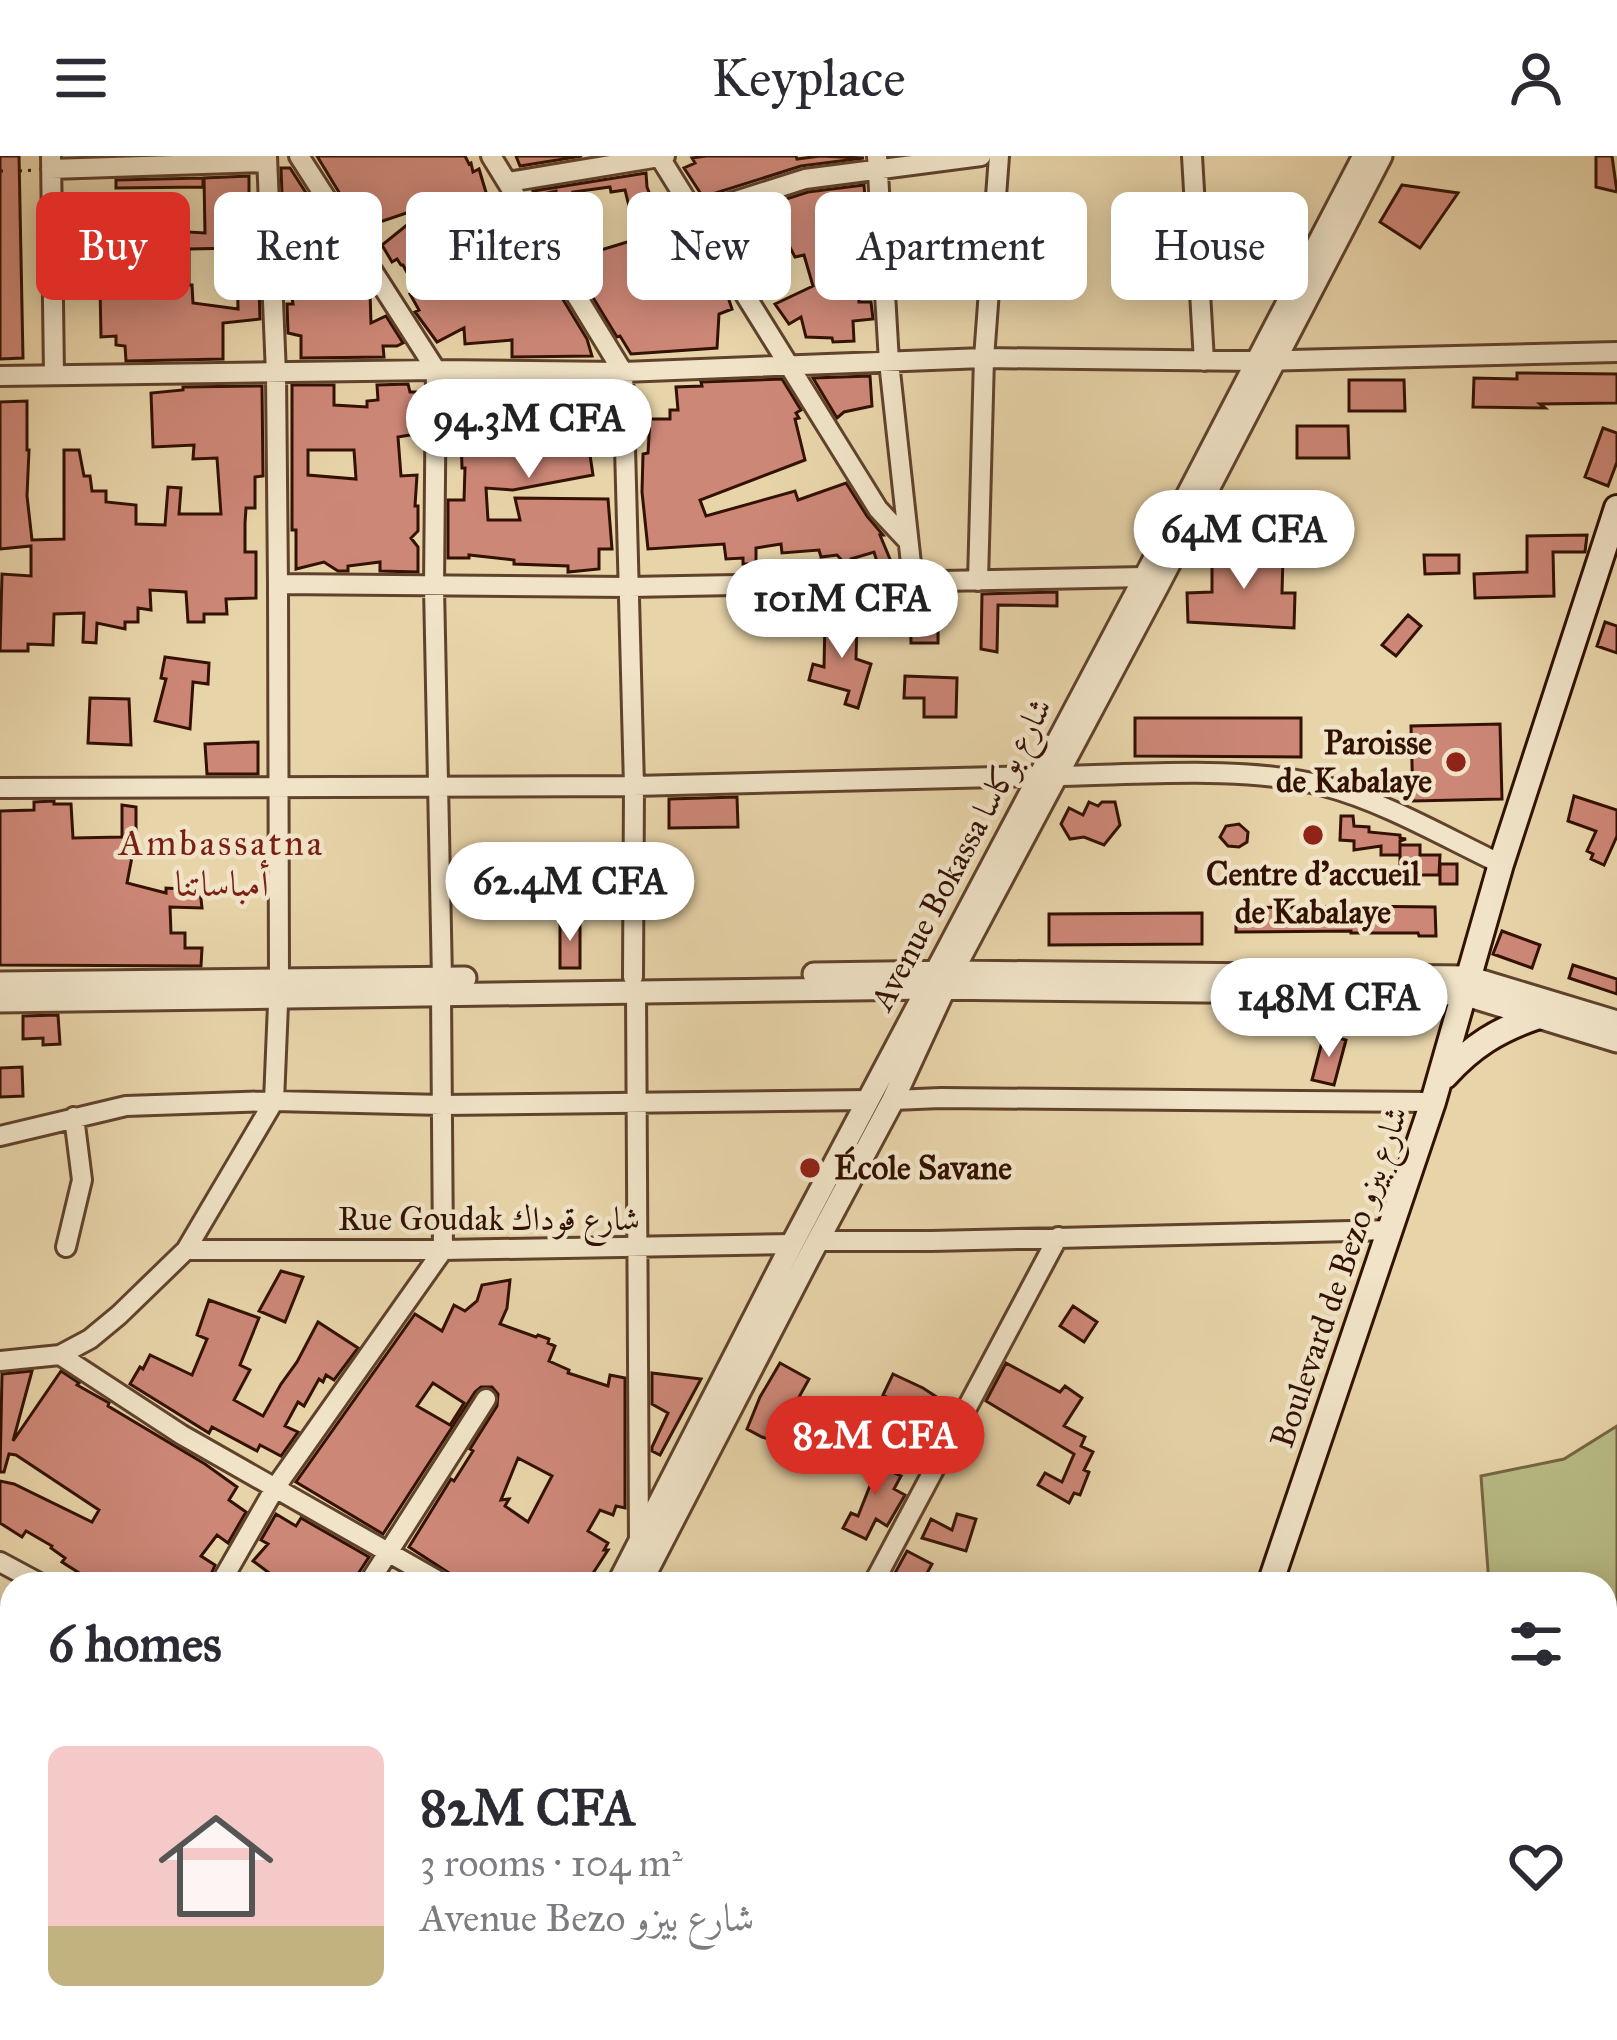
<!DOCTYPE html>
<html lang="en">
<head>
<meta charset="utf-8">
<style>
	:root { --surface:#fff; --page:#f2f2f3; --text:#2b2b33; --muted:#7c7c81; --accent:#d93025 }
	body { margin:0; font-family:"IM FELL Great Primer",Amiri,serif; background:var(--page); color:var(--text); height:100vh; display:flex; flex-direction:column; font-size:45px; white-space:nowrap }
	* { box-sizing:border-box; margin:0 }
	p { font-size:39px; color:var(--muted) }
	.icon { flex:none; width:66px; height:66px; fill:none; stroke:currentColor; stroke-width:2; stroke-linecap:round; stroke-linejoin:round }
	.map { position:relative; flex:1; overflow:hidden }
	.side { position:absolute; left:0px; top:1416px; width:1617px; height:468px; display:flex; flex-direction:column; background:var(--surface); border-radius:36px 36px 0 0; box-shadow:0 6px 30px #0003 }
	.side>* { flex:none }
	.top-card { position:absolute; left:36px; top:36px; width:1545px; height:108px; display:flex; gap:24px }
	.price { position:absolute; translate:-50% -102px; padding:0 27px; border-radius:42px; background:#fff; color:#222; font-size:39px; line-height:78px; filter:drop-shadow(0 3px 6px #0008) }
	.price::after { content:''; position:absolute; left:50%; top:72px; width:36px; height:27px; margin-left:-18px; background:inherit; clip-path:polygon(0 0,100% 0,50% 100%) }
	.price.selected { background:var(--accent); color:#fff }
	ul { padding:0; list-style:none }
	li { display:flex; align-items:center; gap:36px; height:300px; padding:0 48px }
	li span { display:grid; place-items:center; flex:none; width:336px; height:240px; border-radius:18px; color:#555 }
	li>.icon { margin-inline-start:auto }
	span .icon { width:144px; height:144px; fill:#fffc; stroke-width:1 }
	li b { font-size:51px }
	h2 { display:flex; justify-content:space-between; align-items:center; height:144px; padding:0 48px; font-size:51px }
	.tag { padding:0 42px; border-radius:18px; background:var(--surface); box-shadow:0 6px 30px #0003; font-size:42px; line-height:108px }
	.tag.selected { background:var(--accent); color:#fff }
	header { display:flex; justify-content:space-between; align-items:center; height:156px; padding:0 48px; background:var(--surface); font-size:54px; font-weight:600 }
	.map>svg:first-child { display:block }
	.green { fill:#b9bc86; stroke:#766644; stroke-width:3 }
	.building { fill:#cd8777; stroke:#331103; stroke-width:3; fill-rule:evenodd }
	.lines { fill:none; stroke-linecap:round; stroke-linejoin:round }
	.minor-casing { stroke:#60422c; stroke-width:24 }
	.tertiary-casing { stroke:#60422c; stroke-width:27 }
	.secondary-casing { stroke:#331103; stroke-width:30 }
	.path { stroke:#331103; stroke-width:3; stroke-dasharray:3 6; stroke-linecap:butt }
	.minor { stroke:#f0e3c7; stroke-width:18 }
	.tertiary { stroke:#f0e3c7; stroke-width:21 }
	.secondary { stroke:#f0e3c7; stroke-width:24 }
	.poi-dot { fill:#8f2418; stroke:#f0e3c7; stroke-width:4.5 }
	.labels { text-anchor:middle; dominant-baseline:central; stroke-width:9; stroke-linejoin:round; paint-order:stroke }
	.poi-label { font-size:33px; font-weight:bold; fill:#331103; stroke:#f0e3c7; text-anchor:end }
	.street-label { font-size:33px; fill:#331103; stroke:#f0e3c7 }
	.neighbourhood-label { font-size:36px; letter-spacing:3px; fill:#7a1f14; stroke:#f0e3c7 }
</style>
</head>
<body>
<header><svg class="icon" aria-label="menu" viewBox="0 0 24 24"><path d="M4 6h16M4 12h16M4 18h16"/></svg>Keyplace<svg class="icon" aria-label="person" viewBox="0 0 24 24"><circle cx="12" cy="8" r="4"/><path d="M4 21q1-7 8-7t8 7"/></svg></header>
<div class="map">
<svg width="1617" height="1884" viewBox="0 0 1617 1884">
	<rect width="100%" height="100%" fill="#e8d4a9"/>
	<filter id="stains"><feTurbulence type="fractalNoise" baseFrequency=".00167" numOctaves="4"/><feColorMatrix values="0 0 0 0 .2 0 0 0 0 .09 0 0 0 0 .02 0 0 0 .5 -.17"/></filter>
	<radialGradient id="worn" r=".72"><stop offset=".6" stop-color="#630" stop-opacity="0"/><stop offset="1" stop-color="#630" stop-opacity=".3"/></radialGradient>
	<path class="green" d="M1617,1270V1884H1526L1524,1872H1605V1428H1489L1481,1320L1564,1303Z
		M1147,1872H1179L1217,1884H1143Z"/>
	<path class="building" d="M0,0H19L23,202L0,203Z
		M317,0H465L469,8L471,7L473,16L479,13L491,53L468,63L480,116L470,119L459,83L434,95L447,134L492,128L490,105L517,100L493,54L505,48L587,183L592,200L512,201V184L465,188L464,172L437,186L415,156L419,154L410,138L417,135L403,109H401L397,103L392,106L382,89L433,48L371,69L364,56L354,61Z
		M516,0H582L520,10Z
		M706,0H796L797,3L820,0L864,2L801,10L703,41L684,12L695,7L692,2Z
		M1596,0H1612L1617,36L1596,31Z
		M281,12H290L370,136L371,167L386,160L403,187L397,190H383L384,201L301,202V180L288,177L287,148H293L288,117H285Z
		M646,17L647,31L660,65L668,64L677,86L688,81L722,133L725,132L732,153L719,158L717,192L631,198L620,180L617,181L561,89H563L556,35L535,40L533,35ZM610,31L611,36L625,34L634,71L631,72L634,84L591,97L588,77L582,78L573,36Z
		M249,20V40L255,41L256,73H238V92L189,93V129H192L193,147L238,153L237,99H258L260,163L223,167V203L126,205L125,190L116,189V180L101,181L100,130L131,129V119H147L146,104H153V74L205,77L204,22Z
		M203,22V31L116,32V24Z
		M864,29L868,79V82L859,83L860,91H856L859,146H871L873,163L853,165L854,185L833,186L832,182L806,181L801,161L789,168L775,148L813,130L804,99L795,101L782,76L754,88L748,66L738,74L727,75L720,64L808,36Z
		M1402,29L1458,37L1420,92L1380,66Z
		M1517,217L1617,218V247L1540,248L1545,252L1473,251L1474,222L1517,223Z
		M870,220L872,250L844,256L837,262L813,222Z
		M782,223L801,254L796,257L799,262L795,263L805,304L700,344L706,360L795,335L798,344L846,327L867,360L883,379H880L892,408L878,409L874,396L851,403L850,413L837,399L821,401L819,394L782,397L781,388L756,392V408H743V402L726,403L724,388L648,393L642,336L643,298L648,297L650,263H670V254H678L676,231L702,230L701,226Z
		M1349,224H1404L1405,255H1349Z
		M408,228L410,236H422V254H418L416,278L398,281L401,320L417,319L415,350H418V375L411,382L418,391V416L380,415V406L348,410V415H338L324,406L296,413V374H292V229H334V249L367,251V245L378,244L377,229ZM308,294H354L356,323L308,319Z
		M570,229H605L603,299H590L593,319L513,334L486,332L488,364H520L515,342L608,343L612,393H599V413L568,416V410L514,408V404L469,399V402H448V344H464L465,312H462L461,279L449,278V231L496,230V264H546L545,257L571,258L570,243L573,244Z
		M262,230L263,320L255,321V352H246L245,367V396H256V442L226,443L227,458H204V466H188L186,436L150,434L151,454L138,452V466H125V473L97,467L96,487L83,486L84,457L54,458L53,489L28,488V495H0L2,418L31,420V390L0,393V246L27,245V294H29L27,340L32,384L64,383V294H79L84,320H90L92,335H106V346L136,349V368L165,369L168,331L181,332L179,358H221L217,302L193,303L194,289L153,291L151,237L183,234V231Z
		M1297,270H1348L1349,302H1297Z
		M1603,272L1617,277V306L1608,330L1585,321Z
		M1587,379L1585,396H1553L1554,440L1475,442L1474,418L1527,416V380Z
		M1212,392H1244L1245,399L1283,400L1282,437H1295L1294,472L1188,466L1187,437L1212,436Z
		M1424,399H1459V417L1425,418Z
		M1057,436V450L998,449L997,496L981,493L982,438Z
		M910,439H938V487H911Z
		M1408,459L1421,470L1396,500L1382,489Z
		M825,464L857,465L856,503L871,508L858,552L845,548L849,535L809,524L813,508L824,511Z
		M1605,466L1617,470V497L1597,490Z
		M165,501L209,507L208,528L193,526L190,573L155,565L166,523L161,522Z
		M905,520L957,522L956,561H924V542H904Z
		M90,542L129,543L131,589L88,587Z
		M1135,562H1301V601L1135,600Z
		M1500,568L1502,643L1413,645L1411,570Z
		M258,586V618H207L205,588Z
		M1574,640L1617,654V680L1604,709L1591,703L1593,698L1587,695L1596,675L1568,665Z
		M737,641L738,671L669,672V643Z
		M54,645V648H71L73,682L122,681V649L136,651V701H132L127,727L166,737V732L200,734L202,752L170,751L171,777H185V792H202L201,810L0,809V655L34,654V646Z
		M1089,646L1098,650L1102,646H1115L1120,669L1104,689L1084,681L1070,683L1061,668L1069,652L1083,659Z
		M1341,660H1353L1354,670L1369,671V676L1400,679V682L1406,683L1400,685V699H1381V690L1354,694V685L1340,684Z
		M1239,668L1248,676L1247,686L1239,691L1228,690L1220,681L1226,670Z
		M1400,689H1420V699H1440L1439,719H1419V708H1400Z
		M1440,708H1457V728H1440Z
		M1351,750L1435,751L1436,780H1419L1418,777H1351V775L1236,776V752Z
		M1202,757V788L1049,789V758Z
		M560,763H580V812H560Z
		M1502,775L1540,789L1532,812L1493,798Z
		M1573,809L1617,823V838L1569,822Z
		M58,859L60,888L43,889V882L23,883V860Z
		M1324,878L1346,884L1334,929L1312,924Z
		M22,911L23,940L0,941V912Z
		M281,1115L303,1121L285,1166L259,1155Z
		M510,1124L507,1152L500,1168L536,1181L538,1179L549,1183L548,1187L555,1190L549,1205L569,1214L568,1217L608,1230L610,1219L625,1222V1352L616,1350L613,1359L600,1354L588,1375L608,1387L604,1394H608L586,1428H466L409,1391L451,1323L454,1325L473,1295L470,1293L497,1250L498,1238L492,1231H481L475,1236L383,1378L296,1326L415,1158L442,1175L454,1149L465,1155L477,1145L482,1129ZM433,1227L464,1247L450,1269L417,1250ZM518,1302L552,1320L528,1366L505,1350L509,1343L501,1344Z
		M209,1144L259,1162L240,1209L250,1214L234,1244L263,1260L281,1228L297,1206L318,1166L358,1192L334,1224L326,1219L323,1226L319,1223L304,1250L298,1246L285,1270L298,1276L281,1300L260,1289L257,1295L212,1271L209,1277L130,1228L140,1211L143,1213L150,1199L192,1219L207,1183L197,1179Z
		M1073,1150L1097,1166L1084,1186L1060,1170Z
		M780,1207L809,1223L799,1241L834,1251L830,1265L822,1266L813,1298L762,1281L747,1273L760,1241Z
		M1006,1207L1060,1236L1065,1230L1082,1242L1064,1270L1085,1281L1081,1290L1093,1296L1084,1314L1089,1316L1080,1339L1074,1337L1069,1347L1038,1329L1045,1317L1062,1326L1074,1298L986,1245Z
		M32,1215L13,1285L61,1215L79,1227L77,1229L109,1247L108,1250L205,1308L237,1331L229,1344L246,1356L228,1387L217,1379L201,1400L215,1409L207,1428H79L84,1420L62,1406L65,1402L51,1392L52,1390L26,1375L22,1381L0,1367V1325L14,1328L92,1366L99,1354L16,1299L9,1298L4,1316H0L2,1218Z
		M652,1217L701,1223L660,1299L652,1295V1291L668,1257L652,1248Z
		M893,1218L923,1232L952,1251L937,1276L933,1273L920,1294L873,1268L888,1242L883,1239Z
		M853,1299L901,1320L894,1333L905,1339L887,1370L876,1363L866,1383L843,1372L851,1357L858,1360L873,1322L848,1310Z
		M276,1358L296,1370L301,1362L369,1401L356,1421L325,1428H284L253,1405L268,1388L261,1384Z
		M957,1358L976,1363L966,1395L922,1382L931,1363L952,1374Z
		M907,1395L932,1408L921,1428H889Z"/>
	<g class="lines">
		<g class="minor-casing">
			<path id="minor" d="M51,0L54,219
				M299,0L436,214L434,431L442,823
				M491,0L623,216L634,630L633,821
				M659,0L878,353L907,384
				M877,0L889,206L913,426
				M1192,0L1204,205
				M51,13L267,6
				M508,26L665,0
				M695,58L805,23L981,0
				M0,220L436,214L623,216L984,202L1255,205L1617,196
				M978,425L984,202L999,0
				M278,428L629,431L1145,421
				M1057,620C1138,619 1246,609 1324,630C1385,646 1444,681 1501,708
				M0,632L634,630L1040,620
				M636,834L639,1387
				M893,944L941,942L1433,946
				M0,980L126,950L274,945L443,949L869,944
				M817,1085H931L1391,1074
				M66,1091L82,1024L74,961
				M186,1094H443L792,1088
				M60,1199L182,1279L444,1428
				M0,1205L60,1199L90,1183L119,1159L186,1094L274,945L279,824L278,428L276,218L267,0
				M0,1406L41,1428
				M220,1428L275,1332L443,1094L441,837
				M368,1428L486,1243
				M873,1428L1058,1081
				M0,1635L12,1641
				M0,1741L12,1747
				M226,1872L246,1884
				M430,1872L451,1884
				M835,1872L857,1884
				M71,1884L79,1872
				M620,1884L627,1872"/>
		</g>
		<g class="tertiary-casing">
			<path id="tertiary" d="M814,818L952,816L1468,821L1617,866
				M0,827L465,822
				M0,845L927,832L1463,838L1617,885
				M618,1428L792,1088L1145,421L1364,0
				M640,1428L808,1103L893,944L952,816L1158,429L1381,0
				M380,1884L387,1872
				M401,1884L408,1872"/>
		</g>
		<g class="secondary-casing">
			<path id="secondary" d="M1445,920C1472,890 1498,874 1536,861
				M1270,1428L1433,946L1501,708L1617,352
				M1114,1884L1118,1872"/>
		</g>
		<path class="path" d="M0,15H4
			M19,15L35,14"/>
		<use href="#minor" class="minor"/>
		<use href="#tertiary" class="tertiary"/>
		<use href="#secondary" class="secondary"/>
	</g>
	<g class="poi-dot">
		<circle cx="1456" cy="606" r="12"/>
		<circle cx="1313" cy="679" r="12"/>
		<circle cx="810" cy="1012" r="12"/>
	</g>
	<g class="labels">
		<g class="poi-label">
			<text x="1432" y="587">Paroisse<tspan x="1432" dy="38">de Kabalaye</tspan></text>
			<text x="1313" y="718" text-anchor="middle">Centre d'accueil<tspan x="1313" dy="38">de Kabalaye</tspan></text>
			<text x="834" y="1012" text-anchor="start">École Savane</text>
		</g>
		<g class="street-label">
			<text transform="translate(961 698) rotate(-62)">Avenue Bokassa شارع بوكاسا</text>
			<text x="489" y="1063">Rue Goudak شارع قوداك</text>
			<text transform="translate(1339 1121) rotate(-71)">Boulevard de Bezo شارع بيزو</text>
		</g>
		<g class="neighbourhood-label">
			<text x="222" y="687">Ambassatna<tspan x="222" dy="41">أمباساتنا</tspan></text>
		</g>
	</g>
	<rect width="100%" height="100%" filter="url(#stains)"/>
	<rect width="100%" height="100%" fill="url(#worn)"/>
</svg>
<b class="price" style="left:529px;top:325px">94.3M CFA</b>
<b class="price" style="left:1244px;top:436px">64M CFA</b>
<b class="price" style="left:842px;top:505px">101M CFA</b>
<b class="price" style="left:570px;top:788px">62.4M CFA</b>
<b class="price" style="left:1329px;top:904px">148M CFA</b>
<b class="price selected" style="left:875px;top:1342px">82M CFA</b>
<div class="top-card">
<a class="tag selected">Buy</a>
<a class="tag">Rent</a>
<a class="tag">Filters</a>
<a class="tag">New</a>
<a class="tag">Apartment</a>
<a class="tag">House</a>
</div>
<section class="side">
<h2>6 homes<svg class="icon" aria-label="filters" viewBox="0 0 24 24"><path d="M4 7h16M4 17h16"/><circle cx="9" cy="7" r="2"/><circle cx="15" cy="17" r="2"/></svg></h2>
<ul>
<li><span style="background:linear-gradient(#f6c9c9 75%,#c2b280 0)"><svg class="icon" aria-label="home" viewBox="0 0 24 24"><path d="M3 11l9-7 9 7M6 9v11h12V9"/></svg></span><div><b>82M CFA</b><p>3 rooms · 104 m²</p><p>Avenue Bezo شارع بيزو</p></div><svg class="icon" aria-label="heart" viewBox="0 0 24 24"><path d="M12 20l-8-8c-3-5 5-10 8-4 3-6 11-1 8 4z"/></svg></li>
</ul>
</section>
</div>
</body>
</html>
